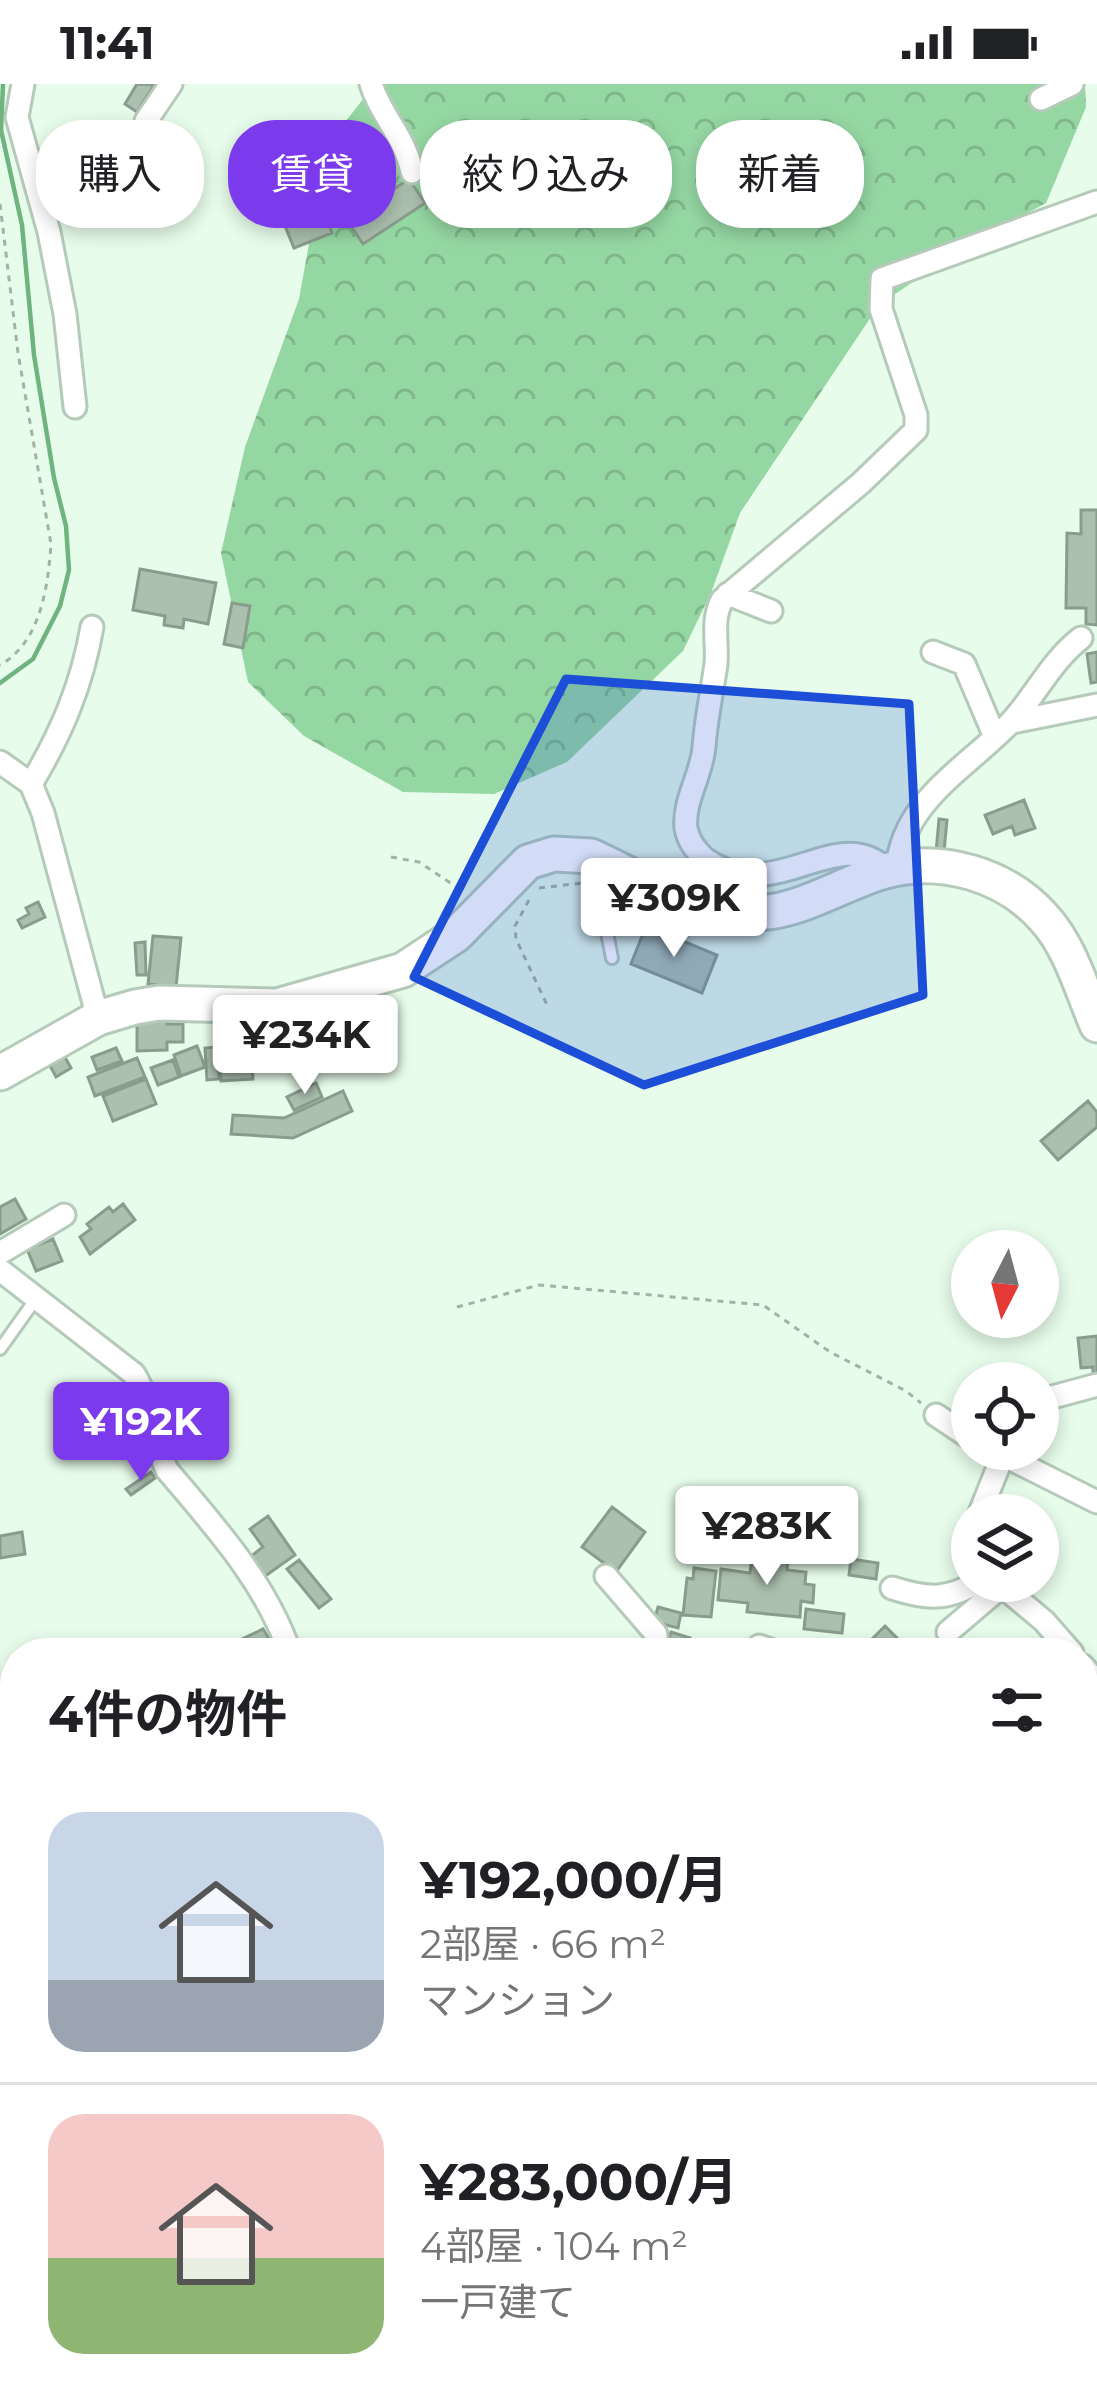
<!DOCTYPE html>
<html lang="ja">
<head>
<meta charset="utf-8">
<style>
	:root { --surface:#fff; --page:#f2f2f2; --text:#202124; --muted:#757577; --line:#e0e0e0; --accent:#7c3aed }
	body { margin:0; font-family:Montserrat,"Noto Sans JP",sans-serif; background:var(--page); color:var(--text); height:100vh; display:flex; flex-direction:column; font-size:45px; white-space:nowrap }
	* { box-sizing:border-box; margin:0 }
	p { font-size:39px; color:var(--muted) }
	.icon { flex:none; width:66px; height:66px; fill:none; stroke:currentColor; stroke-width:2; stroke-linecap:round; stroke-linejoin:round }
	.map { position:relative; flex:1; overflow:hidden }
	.panel { position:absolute; left:0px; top:1554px; width:1098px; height:768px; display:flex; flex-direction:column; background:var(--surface); border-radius:48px 48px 0 0; box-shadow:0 6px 18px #0003 }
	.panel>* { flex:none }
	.hud { position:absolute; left:36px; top:36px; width:1026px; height:108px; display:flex; gap:24px }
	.needle { width:78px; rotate:186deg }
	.tools { position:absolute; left:951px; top:1146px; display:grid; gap:24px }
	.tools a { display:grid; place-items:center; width:108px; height:108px; border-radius:50%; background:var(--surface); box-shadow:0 6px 18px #0003; font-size:60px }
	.price { position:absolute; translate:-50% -102px; padding:0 27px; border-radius:12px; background:#fff; color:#222; font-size:39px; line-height:78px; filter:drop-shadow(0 3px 6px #0008) }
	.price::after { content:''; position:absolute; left:50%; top:72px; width:36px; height:27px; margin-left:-18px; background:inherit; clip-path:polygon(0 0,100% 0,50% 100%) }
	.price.selected { background:var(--accent); color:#fff }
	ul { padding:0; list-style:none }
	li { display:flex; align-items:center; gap:36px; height:300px; padding:0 48px }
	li+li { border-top:3px solid var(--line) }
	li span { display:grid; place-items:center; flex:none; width:336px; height:240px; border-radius:36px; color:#555 }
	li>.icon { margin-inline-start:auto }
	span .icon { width:144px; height:144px; fill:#fffc; stroke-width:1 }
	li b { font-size:51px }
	h2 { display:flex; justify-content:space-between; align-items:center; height:144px; padding:0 48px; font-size:51px }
	.tag { padding:0 42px; border-radius:48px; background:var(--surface); box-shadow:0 6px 18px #0003; font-size:42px; line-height:108px }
	.tag.selected { background:var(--accent); color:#fff }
	.status { display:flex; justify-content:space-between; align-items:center; height:84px; padding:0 60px; background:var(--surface); direction:ltr }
	.status svg { height:33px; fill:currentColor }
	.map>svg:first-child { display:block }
	.forest { fill:url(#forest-crowns) }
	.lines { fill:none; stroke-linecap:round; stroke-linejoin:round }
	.stream { stroke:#6fb37e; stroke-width:4.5 }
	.building { fill:#acc0af; stroke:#8a9d8d; stroke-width:3 }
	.lane-casing { stroke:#b5cab9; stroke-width:16 }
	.street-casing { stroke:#b5cab9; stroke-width:27 }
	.secondary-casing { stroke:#b5cab9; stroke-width:33 }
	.primary-casing { stroke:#b5cab9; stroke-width:39 }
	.path { stroke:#a2b3a4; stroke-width:3; stroke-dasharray:6 6; stroke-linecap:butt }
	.lane { stroke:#fff; stroke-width:10 }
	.street { stroke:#fff; stroke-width:21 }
	.secondary { stroke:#fff; stroke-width:27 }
	.primary { stroke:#fff; stroke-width:33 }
	.marked { fill:#1d4ed8; fill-opacity:0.2; stroke:#1d4ed8; stroke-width:9; stroke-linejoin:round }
</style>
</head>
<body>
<div class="status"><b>11:41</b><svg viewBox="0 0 49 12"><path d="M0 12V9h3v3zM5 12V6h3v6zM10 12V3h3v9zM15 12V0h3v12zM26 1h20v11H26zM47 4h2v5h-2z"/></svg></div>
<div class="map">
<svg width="1097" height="2322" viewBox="0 0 1097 2322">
	<defs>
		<pattern id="forest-crowns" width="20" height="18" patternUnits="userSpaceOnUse" patternTransform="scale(3)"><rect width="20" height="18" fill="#95d7a3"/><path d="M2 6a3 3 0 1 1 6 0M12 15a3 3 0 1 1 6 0" fill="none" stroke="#7fb78b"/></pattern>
	</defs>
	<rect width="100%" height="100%" fill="#e7fcea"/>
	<path class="forest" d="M375,0H1085L1086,23L1046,119L963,164L879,221L740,429L711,509L683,567L567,678L494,710L403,708L304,652L248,598L221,469L245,363L299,215L327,61Z
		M0,1923H15V2202L0,2200Z"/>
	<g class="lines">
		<path class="stream" d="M0,599L33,575L60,522L69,486L66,442L54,394L34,271L22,141L1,46L3,0"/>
	</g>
	<path class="building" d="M137,0L154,1L137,28L125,20Z
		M119,45L133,54L118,78L103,69Z
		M332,90L345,110L336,117L322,96Z
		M409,95L425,119L363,160L347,136Z
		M322,122L332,149L294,164L283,137Z
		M1081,426H1097V541L1086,540V524H1066L1067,449L1081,450Z
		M140,485L216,499L208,540L184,535L183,544L164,541L165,532L133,526Z
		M232,519L250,522L243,564L224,560Z
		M1097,568V598L1091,599L1087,570Z
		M1024,716L1035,744L1015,751L1012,742L993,750L985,731Z
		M939,735L947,736L944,768H936Z
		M38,818L45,833L22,844L18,836L29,830L26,824Z
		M646,842L717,871L702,909L631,880Z
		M153,852L181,854L176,903L148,900Z
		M145,858L146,891H137L135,859Z
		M137,933H167V940H183V958H167V966L137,967Z
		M249,936L253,995L221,997L218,938Z
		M197,962L205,983L181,992L174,971Z
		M217,963L219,995L207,996L205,964Z
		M116,964L122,977L97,986L92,973Z
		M61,966L71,984L56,993L46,974Z
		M137,974L145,993L95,1012L88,993Z
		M173,976L179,993L158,1001L151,984Z
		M146,995L156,1020L113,1037L103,1012Z
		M316,999L322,1013L294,1026L287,1013Z
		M343,1007L352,1027L293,1054L231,1050L233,1031L284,1034Z
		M1088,1017L1097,1028V1043L1058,1076L1041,1057Z
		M15,1115L26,1135L0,1150V1123Z
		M123,1120L135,1136L90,1170L80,1153L91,1145L87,1140L109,1123L113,1128Z
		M53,1155L62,1177L36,1187L27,1165Z
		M1097,1252V1290H1093V1283L1081,1284L1078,1254Z
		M145,1360L157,1375L145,1385L133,1370Z
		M151,1388L155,1394L131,1411L126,1405Z
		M612,1423L645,1448L616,1488L582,1463Z
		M268,1432L295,1471L264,1493L250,1473L263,1463L250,1445Z
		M22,1448L25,1470L0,1474V1452Z
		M752,1473L788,1477L787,1486L806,1488L805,1500L814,1501L813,1519L801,1517L800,1533L747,1528L748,1519L718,1516L721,1485L750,1489Z
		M851,1475L878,1479L876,1495L849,1491Z
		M299,1476L331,1515L319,1524L287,1485Z
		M694,1484L716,1487L711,1533L683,1531L687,1494L693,1495Z
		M658,1523L681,1529L678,1544L654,1538Z
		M806,1525L844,1530L842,1549L804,1545Z
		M885,1542L901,1558L890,1569H875L867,1560Z
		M263,1545L273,1561L264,1569H245L238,1557Z
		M671,1548L690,1554L688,1561L700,1565L698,1569H664Z
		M8,1744L15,1745V1773L5,1772Z
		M0,1788L15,1790V1812L0,1810Z
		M15,2304V2307H44L31,2322L13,2307Z
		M157,2307L171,2322H135L121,2308Z
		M514,2307H547L549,2310L542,2313L544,2322H498L495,2317Z"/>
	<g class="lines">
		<g class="lane-casing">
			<path id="lane" d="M612,874L607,849L631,794
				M0,1265L35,1216"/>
		</g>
		<g class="street-casing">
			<path id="street" d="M23,0L17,33L49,148L65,230L75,323
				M371,0C381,32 405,53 412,88
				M1041,15L1072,0
				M146,37L171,0
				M728,510L771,527
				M933,568L964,580L995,653
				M1012,638L1097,621
				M0,678L31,700L43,729L98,934
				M31,700C61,650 82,601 92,543
				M897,785C902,718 965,685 1009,640C1035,613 1050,578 1081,554
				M887,786C837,736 775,825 705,775C696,767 688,756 686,744C683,717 702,690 704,663C706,635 712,608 716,580C718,558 711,537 722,516L861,399L916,346V331L881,225L882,195L1097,118
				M0,1169L64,1131
				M0,1186L134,1290C152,1320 152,1354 167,1386C215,1443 265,1497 290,1569
				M1038,1317L1097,1301
				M936,1331L972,1355
				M991,1365L1097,1418
				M979,1431L1003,1371
				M606,1492L656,1550V1569
				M996,1497L1044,1537L1072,1569
				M892,1504C927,1515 947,1517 979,1497
				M948,1548L1002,1502
				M754,1569L759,1562L779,1569
				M1083,1582L1097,1599
				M0,1648L15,1634
				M1083,1659L1097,1637
				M0,1715L15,1717
				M0,1816L15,1818
				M1083,1933L1097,1938
				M1083,1994L1097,2024
				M0,2055L15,2061
				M0,2214L15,2215
				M1083,2247L1097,2264
				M186,2307L199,2322
				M336,2307L350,2322
				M453,2307L460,2322
				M647,2307L658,2322
				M105,2322L111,2307
				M296,2322L305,2307
				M566,2322L602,2307
				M1085,2322L1097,2305"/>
		</g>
		<g class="secondary-casing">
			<path id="secondary" d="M1083,2057L1097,2048
				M782,2322L800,2307"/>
		</g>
		<g class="primary-casing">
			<path id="primary" d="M0,989L98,934L135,923L159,919L277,922L403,886L456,851L528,778L554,770L591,772C643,796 695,830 754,829C800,829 842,799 885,787C941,772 1005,790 1044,834C1070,862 1082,906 1097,941"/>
		</g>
		<path class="path" d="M0,120L18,269L51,460C48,502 41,558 0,581
			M391,773L419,778L464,808
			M539,804L583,799
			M529,816L515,842L516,855L548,923
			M457,1223L539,1201L763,1221L830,1268L906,1307L921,1319"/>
		<use href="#lane" class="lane"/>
		<use href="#street" class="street"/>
		<use href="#secondary" class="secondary"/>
		<use href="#primary" class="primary"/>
	</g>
	<path class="marked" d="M566,595L909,620L923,911L644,1001L414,893Z"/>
</svg>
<div class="tools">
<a><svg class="needle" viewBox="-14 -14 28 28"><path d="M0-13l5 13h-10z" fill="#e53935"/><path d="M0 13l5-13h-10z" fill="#757577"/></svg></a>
<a><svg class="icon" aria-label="locate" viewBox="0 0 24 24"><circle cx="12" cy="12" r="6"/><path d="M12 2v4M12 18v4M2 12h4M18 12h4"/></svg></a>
<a><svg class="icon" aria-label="layers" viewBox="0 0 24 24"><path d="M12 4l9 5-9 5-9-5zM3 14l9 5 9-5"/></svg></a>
</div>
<b class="price" style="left:674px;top:876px">¥309K</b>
<b class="price" style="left:305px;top:1013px">¥234K</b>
<b class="price selected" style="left:141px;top:1400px">¥192K</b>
<b class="price" style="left:767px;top:1504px">¥283K</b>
<div class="hud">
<a class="tag">購入</a>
<a class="tag selected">賃貸</a>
<a class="tag">絞り込み</a>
<a class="tag">新着</a>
</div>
<section class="panel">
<h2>4件の物件<svg class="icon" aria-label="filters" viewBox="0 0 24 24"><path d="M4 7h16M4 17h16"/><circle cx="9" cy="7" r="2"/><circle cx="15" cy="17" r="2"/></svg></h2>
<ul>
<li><span style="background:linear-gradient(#c9d6e8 70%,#9aa5b1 0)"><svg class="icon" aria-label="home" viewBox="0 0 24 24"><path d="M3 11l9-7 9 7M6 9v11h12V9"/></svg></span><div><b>¥192,000/月</b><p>2部屋 · 66 m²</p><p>マンション</p></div></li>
<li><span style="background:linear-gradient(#f6c9c9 60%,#8fb573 0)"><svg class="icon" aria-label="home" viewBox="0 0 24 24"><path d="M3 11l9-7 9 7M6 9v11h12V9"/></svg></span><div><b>¥283,000/月</b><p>4部屋 · 104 m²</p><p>一戸建て</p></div></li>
</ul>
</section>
</div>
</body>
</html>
